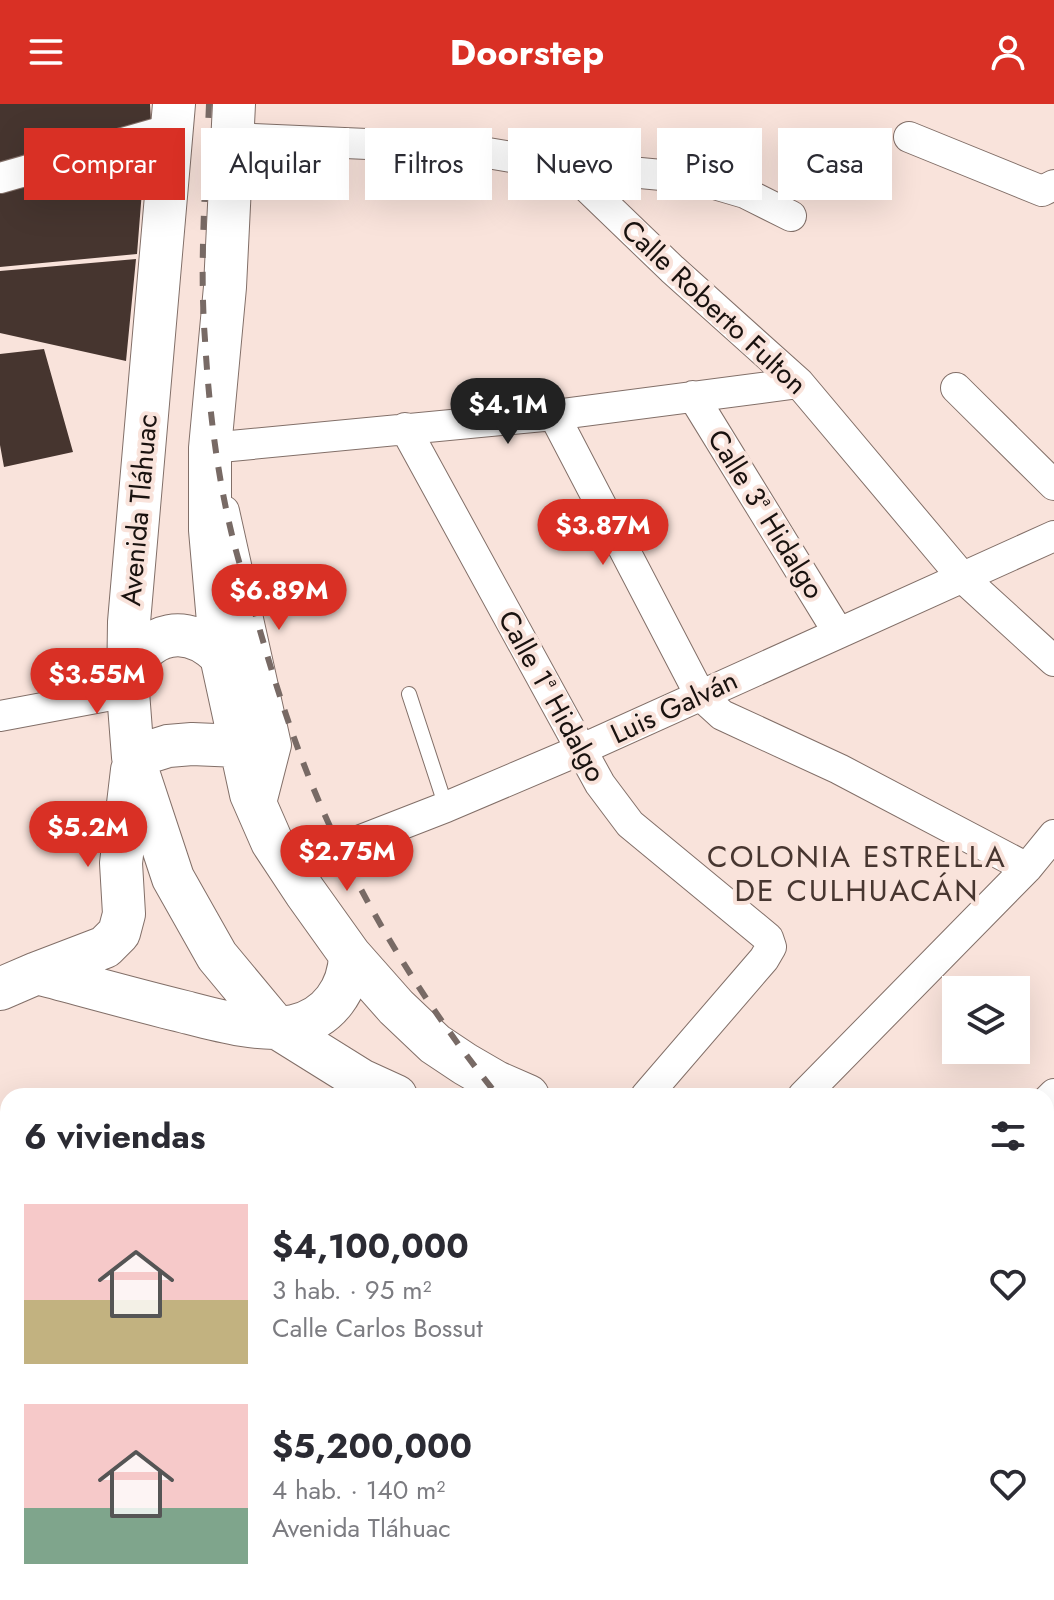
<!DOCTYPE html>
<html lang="es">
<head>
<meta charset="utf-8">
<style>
	:root { --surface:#fff; --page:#f7f7f7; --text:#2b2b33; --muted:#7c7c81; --accent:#d93025 }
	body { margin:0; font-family:Jost,sans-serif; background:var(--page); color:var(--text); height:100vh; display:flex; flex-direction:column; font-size:30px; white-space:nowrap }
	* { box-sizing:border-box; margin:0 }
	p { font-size:26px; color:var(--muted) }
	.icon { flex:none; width:44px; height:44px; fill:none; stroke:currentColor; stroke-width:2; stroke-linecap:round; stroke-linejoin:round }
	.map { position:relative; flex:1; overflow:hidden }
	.sheet { position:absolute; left:0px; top:984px; width:1054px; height:512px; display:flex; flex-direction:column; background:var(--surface); border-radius:24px 24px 0 0; box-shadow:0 8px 32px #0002 }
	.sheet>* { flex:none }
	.banner { position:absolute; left:24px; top:24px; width:1006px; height:72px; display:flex; gap:16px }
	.tools { position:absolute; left:942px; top:872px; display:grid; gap:16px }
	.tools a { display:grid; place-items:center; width:88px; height:88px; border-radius:0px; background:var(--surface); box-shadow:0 8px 32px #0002; font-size:40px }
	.price { position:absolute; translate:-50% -68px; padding:0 18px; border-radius:28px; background:var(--accent); color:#fff; font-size:26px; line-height:52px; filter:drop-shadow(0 2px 4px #0008) }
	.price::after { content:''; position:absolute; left:50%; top:48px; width:24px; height:18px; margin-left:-12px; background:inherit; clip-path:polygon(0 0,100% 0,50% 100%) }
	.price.active { background:#222; color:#fff }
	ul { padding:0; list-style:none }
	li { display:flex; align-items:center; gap:24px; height:200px; padding:0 24px }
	li span { display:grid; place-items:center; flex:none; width:224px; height:160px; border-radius:0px; color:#555 }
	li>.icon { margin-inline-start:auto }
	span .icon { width:96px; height:96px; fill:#fffc; stroke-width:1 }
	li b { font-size:34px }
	h2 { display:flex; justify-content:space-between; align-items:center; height:96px; padding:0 24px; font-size:34px }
	.chip { padding:0 28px; border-radius:0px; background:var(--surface); box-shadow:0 8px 32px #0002; font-size:28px; line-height:72px }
	.chip.active { background:var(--accent); color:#fff }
	header { display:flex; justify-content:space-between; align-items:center; height:104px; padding:0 24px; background:var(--accent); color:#fff; font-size:36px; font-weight:700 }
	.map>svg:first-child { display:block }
	.building { fill:#46352f }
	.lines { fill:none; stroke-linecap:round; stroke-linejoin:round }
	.service-casing { stroke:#826f68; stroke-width:16 }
	.minor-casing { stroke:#826f68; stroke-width:32 }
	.tertiary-casing { stroke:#826f68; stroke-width:38 }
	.secondary-casing { stroke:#826f68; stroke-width:44 }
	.service { stroke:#fff; stroke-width:14 }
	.minor { stroke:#fff; stroke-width:30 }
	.tertiary { stroke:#fff; stroke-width:36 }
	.secondary { stroke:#fff; stroke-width:42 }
	.rail { stroke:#786a65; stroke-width:6; stroke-dasharray:14 14; stroke-linecap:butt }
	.labels { text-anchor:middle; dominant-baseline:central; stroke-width:8; stroke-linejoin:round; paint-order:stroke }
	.street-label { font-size:28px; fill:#19120f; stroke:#f9e3db }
	.neighbourhood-label { font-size:30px; letter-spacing:2px; fill:#473630; stroke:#f9e3db }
</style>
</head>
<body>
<header><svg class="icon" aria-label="menu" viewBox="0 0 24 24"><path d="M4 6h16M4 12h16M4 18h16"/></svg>Doorstep<svg class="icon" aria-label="person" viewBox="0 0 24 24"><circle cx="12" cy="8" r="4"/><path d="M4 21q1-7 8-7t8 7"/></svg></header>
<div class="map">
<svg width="1054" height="1496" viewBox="0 0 1054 1496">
	<rect width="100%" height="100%" fill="#f9e3db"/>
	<path class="building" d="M0,0H150L151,17L0,64Z
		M146,36L137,150L0,163V79Z
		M136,155L126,257L0,229V167Z
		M44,245L73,348L4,363L0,341V250Z
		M1054,1071V1154L1051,1155L1046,1143V1091Z
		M771,1488H854L846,1496H763Z"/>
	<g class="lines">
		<g class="service-casing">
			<path id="service" d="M409,590L446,703
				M213,1496L222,1488"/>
		</g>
		<g class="minor-casing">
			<path id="minor" d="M909,33L1042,87L1054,81
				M232,34L458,44L565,62L694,74L745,89L791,112
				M565,62L672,165L799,279L963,474L1054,557
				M0,74L172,25
				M956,284L1054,381
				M693,292L838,528
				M554,311L700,591L722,611L839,665L1027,764
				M405,324L600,680L630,720L768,834L771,843L764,855L646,992
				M213,361L210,344L554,311L799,279
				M224,407L276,641L258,711
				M0,612L128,588
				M289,764L446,703L580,646L1054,432
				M803,992L1027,764L1054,731
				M1046,998L1054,990
				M1046,1240L1054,1229
				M1046,1280L1054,1286
				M387,1488L395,1496
				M570,1488L577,1496
				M475,1496L483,1488
				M604,1496L612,1488
				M744,1496L752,1488
				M853,1496L860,1488"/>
		</g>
		<g class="tertiary-casing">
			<path id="tertiary" d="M0,1328L8,1348
				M66,1488L69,1496"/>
		</g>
		<g class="secondary-casing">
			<path id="secondary" d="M174,0L129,518L128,588L133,653L173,774L217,852L276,923L361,976L396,992
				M234,0L225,183L210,344V426L221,552L251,690L272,738L305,788L350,851L396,903L435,940L465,960L496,978L528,992
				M129,570C147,526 188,519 221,552
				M133,653L168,642L192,640L239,642
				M37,869C86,882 136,896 185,908C216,916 263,929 294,922C329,914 349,885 350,851
				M0,885L37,869L105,843L119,829L124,810L121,759L132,666
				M960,1488L967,1496
				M1045,1488L1053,1496"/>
		</g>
		<use href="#service" class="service"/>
		<use href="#minor" class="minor"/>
		<use href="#tertiary" class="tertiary"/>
		<use href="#secondary" class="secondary"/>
		<path class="rail" d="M209,0C206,78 199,158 205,236C209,304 217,373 234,439C240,463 248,486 255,509C271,566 288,621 310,676C356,790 421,896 498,992
			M992,1488L1000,1496"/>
	</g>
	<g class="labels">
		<g class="street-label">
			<text transform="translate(714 203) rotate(43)">Calle Roberto Fulton</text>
			<text transform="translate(139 406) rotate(-85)">Avenida Tláhuac</text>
			<text transform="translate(766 410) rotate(58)">Calle 3ª Hidalgo</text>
			<text transform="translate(552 592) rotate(61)">Calle 1ª Hidalgo</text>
			<text transform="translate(674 603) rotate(-25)">Luis Galván</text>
		</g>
		<g class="neighbourhood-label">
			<text x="857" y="752">COLONIA ESTRELLA<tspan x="857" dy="34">DE CULHUACÁN</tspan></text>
		</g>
	</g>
</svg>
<div class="tools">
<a><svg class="icon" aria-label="layers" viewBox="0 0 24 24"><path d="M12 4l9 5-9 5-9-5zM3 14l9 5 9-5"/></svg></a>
</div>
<b class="price active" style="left:508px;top:342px">$4.1M</b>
<b class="price" style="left:603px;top:463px">$3.87M</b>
<b class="price" style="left:279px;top:528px">$6.89M</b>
<b class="price" style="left:97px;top:612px">$3.55M</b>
<b class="price" style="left:88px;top:765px">$5.2M</b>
<b class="price" style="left:347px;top:789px">$2.75M</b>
<div class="banner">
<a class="chip active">Comprar</a>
<a class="chip">Alquilar</a>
<a class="chip">Filtros</a>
<a class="chip">Nuevo</a>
<a class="chip">Piso</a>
<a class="chip">Casa</a>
</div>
<section class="sheet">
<h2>6 viviendas<svg class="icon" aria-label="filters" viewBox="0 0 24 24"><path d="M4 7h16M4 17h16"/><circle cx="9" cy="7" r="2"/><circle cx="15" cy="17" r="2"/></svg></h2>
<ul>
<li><span style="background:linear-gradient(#f6c9c9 60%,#c2b280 0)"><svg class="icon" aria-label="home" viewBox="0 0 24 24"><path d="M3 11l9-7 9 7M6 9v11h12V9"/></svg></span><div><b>$4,100,000</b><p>3 hab. · 95 m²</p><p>Calle Carlos Bossut</p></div><svg class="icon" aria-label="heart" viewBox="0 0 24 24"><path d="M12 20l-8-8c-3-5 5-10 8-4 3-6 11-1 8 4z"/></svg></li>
<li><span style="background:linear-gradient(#f6c9c9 65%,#7fa58c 0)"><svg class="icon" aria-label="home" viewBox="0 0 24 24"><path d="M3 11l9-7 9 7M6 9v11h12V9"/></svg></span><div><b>$5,200,000</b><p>4 hab. · 140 m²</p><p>Avenida Tláhuac</p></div><svg class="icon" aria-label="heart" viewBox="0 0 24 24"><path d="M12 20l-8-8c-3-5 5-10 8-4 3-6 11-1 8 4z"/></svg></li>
</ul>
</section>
</div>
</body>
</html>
